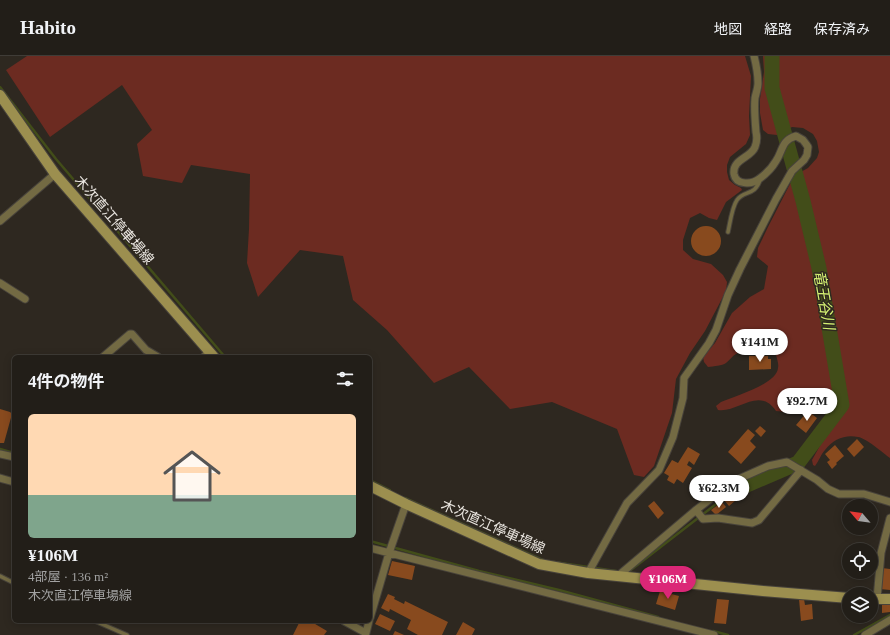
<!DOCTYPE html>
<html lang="ja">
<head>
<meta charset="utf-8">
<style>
	:root { --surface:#221e18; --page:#2a2721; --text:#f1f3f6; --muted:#a2a2a2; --line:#3f3c37; --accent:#db2777 }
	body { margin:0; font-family:"Times New Roman","Noto Sans JP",serif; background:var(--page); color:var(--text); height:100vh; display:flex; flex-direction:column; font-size:15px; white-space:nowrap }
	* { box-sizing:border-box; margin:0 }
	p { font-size:13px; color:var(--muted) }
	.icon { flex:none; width:22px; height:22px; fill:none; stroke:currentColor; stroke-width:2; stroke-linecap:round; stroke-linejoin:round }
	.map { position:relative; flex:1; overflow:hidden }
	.panel { position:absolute; left:12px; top:299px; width:360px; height:268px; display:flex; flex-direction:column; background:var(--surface); border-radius:6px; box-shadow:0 2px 10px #0003,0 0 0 1px var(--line) }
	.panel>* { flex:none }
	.needle { width:26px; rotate:298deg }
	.tools { position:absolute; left:842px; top:443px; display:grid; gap:8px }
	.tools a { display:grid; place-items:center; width:36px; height:36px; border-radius:50%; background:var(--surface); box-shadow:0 2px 10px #0003,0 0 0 1px var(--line); font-size:20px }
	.price { position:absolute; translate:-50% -34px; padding:0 9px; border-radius:14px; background:#fff; color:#222; font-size:13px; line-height:26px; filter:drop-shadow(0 1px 2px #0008) }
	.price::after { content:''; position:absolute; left:50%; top:24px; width:12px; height:9px; margin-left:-6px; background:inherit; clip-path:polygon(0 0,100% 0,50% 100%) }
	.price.current { background:var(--accent); color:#fff }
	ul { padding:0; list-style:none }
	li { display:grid; align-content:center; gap:8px; height:212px; padding:0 16px }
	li+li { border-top:1px solid var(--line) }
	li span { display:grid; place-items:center; height:124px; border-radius:6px; color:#555 }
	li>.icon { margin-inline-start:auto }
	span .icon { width:72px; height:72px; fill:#fffc; stroke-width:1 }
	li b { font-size:17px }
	h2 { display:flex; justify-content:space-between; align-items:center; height:48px; padding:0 16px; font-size:17px }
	header { display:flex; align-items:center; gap:24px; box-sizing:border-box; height:56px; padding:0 20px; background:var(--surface); border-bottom:1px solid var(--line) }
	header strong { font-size:19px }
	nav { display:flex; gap:22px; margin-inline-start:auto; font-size:14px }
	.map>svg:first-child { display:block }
	.green { fill:#6c2b21 }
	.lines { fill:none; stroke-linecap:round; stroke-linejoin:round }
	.stream { stroke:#424d19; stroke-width:2.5 }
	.river { stroke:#424d19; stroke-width:15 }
	.building { fill:#884a1e }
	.lane-casing { stroke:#48433b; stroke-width:5.5 }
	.street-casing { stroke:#48433b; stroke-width:9 }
	.secondary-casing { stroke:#48433b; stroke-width:12 }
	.lane { stroke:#736a43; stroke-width:3.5 }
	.street { stroke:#736a43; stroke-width:7 }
	.secondary { stroke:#9c8f4f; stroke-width:10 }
	.labels { text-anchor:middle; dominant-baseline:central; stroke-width:3; stroke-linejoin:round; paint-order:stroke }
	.street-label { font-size:14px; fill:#eae6e0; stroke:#2e2820 }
	.water-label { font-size:15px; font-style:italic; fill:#d5f272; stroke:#2e2820 }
</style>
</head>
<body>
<header>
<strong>Habito</strong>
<nav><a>地図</a><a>経路</a><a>保存済み</a></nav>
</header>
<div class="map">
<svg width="890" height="579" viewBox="0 0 890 579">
	<rect width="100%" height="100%" fill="#2e2820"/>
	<path class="green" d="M27,0H745L751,20L749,60L750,79L746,88L730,101L727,109V116L729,124L735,129L741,132L742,134L726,146L717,164L709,162L700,157L690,162L683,184V194L693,203L711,208L723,219L727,226L726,235L705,275L690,297L676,323L672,357L654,410L644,421L634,419L617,373L552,346L510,353L469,311L434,327L387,274L353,244L343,200L300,194L258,241L247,207L249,173L250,118L191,109L182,127L143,120L137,88L152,74L122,29L50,81L6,14Z
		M763,0H890V402C883,397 866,382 858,381C846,378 833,383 825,394C821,398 819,405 815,410L813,409L812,404L831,370L829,357L827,351L819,344L806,347L786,356L776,355C759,330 738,357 718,354L716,350L721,346C735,340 777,328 778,312C779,308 777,303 776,299C762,289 750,289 736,298C732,300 730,304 726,307C722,310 714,310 708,311L704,306L703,301L715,287L732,257L750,241L764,233L768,210L757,201L758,192L768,171L790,128L799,117L808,112L817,102L819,96L817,85L813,78L803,72L792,71L777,79L768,78L763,74L760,57V43L764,16Z"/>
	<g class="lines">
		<path class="stream" d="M0,31L56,103L225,301
			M0,393L14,397
			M370,424L390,434
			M405,442L543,504
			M370,485L479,515L559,534L658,561
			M554,506L616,515
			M627,517L733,435
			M713,575L728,579
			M854,579L890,559"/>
		<path class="river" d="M733,435L798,407L842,349L819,212L803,145L772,32V0"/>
	</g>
	<path class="building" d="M691 185a15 15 0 1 1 30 0a15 15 0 1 1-30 0Z
		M749,300H768V303H771V313L749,314Z
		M0,353L10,356L12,358L4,387H0Z
		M808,355L817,362L806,377L796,369Z
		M760,370L766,375L761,381L755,375Z
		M748,373L755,379L750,385L756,391L741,408L728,396Z
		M857,383L864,391L854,401L847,393Z
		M835,389L844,400L836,407L837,408L832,413L827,406L830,404L825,398Z
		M688,391L700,398L694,409L689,405L687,409L692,412L683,427L677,423L674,428L667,424L669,420L664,417L672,404L678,407Z
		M731,438L736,444L729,450L724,444Z
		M654,445L664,457L658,463L648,450Z
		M722,446L726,451L716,459L711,454Z
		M392,505L415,510L412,524L388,519Z
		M882,512L890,513V534L880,533Z
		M660,535L679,540L675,554L656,548Z
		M388,538L395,541L394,543L404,548L405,545L448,566L442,579H418L407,573L411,564L390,553L389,556L381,552Z
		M717,543L729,544L726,568L714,567Z
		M799,543H804L805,549L812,548L813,563L801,565Z
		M890,548V556L882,557V549Z
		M380,558L395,565L390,575L375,568Z
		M300,565H310L327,575L324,579H293Z
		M463,566L475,573L472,579H456Z
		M395,575L404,579H393Z"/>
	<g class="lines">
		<g class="lane-casing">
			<path id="lane" d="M728,176C730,167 732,151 737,144C744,134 755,140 760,124
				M0,520L14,527
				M95,565L127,579"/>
		</g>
		<g class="street-casing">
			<path id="street" d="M0,165L55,118
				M0,227L25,243
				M103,301L130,278H132L146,294L158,301
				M204,301L209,295
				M0,398L14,401
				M0,422L14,426
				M696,454L703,463L718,462L752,467L759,464L801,414
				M370,492L714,579
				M588,517L627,447L659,414L673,381L683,342L684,322L709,287L716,274L728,239L740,213L776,143L792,115L804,104L807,99L808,91L806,88L803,84L796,80C781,84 783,95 776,105C772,112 766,118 759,123C753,128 736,130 734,118C732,103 751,102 755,91C757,86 757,80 756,76C755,64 754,53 755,42C756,37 758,32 758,27C758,18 756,8 754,0
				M618,520L696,454L732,426L768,410L787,406L817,424L828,433L839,438H864L890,446
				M877,543L881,497L890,462
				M370,562L389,497L406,448
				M344,565L366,577L369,565
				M865,579L890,564"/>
		</g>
		<g class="secondary-casing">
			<path id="secondary" d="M0,39L55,118L214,301
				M370,430L406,448L539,508L588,517L763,535L849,542
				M871,543H890"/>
		</g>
		<use href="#lane" class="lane"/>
		<use href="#street" class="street"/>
		<use href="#secondary" class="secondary"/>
	</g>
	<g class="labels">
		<g class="street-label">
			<text transform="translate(114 164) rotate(49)">木次直江停車場線</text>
			<text transform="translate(493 471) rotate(24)">木次直江停車場線</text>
		</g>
		<g class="water-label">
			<text transform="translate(824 244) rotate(80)">竜王谷川</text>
		</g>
	</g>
</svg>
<div class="tools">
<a><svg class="needle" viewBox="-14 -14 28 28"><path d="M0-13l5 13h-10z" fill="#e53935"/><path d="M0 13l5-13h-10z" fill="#a2a2a2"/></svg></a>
<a><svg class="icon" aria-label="locate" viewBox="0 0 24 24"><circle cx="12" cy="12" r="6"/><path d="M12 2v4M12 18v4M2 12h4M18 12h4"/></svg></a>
<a><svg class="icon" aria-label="layers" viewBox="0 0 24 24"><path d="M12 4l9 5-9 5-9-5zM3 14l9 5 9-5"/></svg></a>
</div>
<b class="price" style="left:760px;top:307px">¥141M</b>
<b class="price" style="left:807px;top:366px">¥92.7M</b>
<b class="price" style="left:719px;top:453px">¥62.3M</b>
<b class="price current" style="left:668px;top:544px">¥106M</b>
<section class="panel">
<h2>4件の物件<svg class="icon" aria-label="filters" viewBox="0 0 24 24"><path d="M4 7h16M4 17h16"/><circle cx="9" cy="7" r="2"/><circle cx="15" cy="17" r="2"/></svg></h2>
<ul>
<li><span style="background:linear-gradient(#ffd9b3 65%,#7fa58c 0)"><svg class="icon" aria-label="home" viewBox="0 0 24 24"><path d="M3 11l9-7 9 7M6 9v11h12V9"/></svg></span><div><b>¥106M</b><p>4部屋 · 136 m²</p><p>木次直江停車場線</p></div></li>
</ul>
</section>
</div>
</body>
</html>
